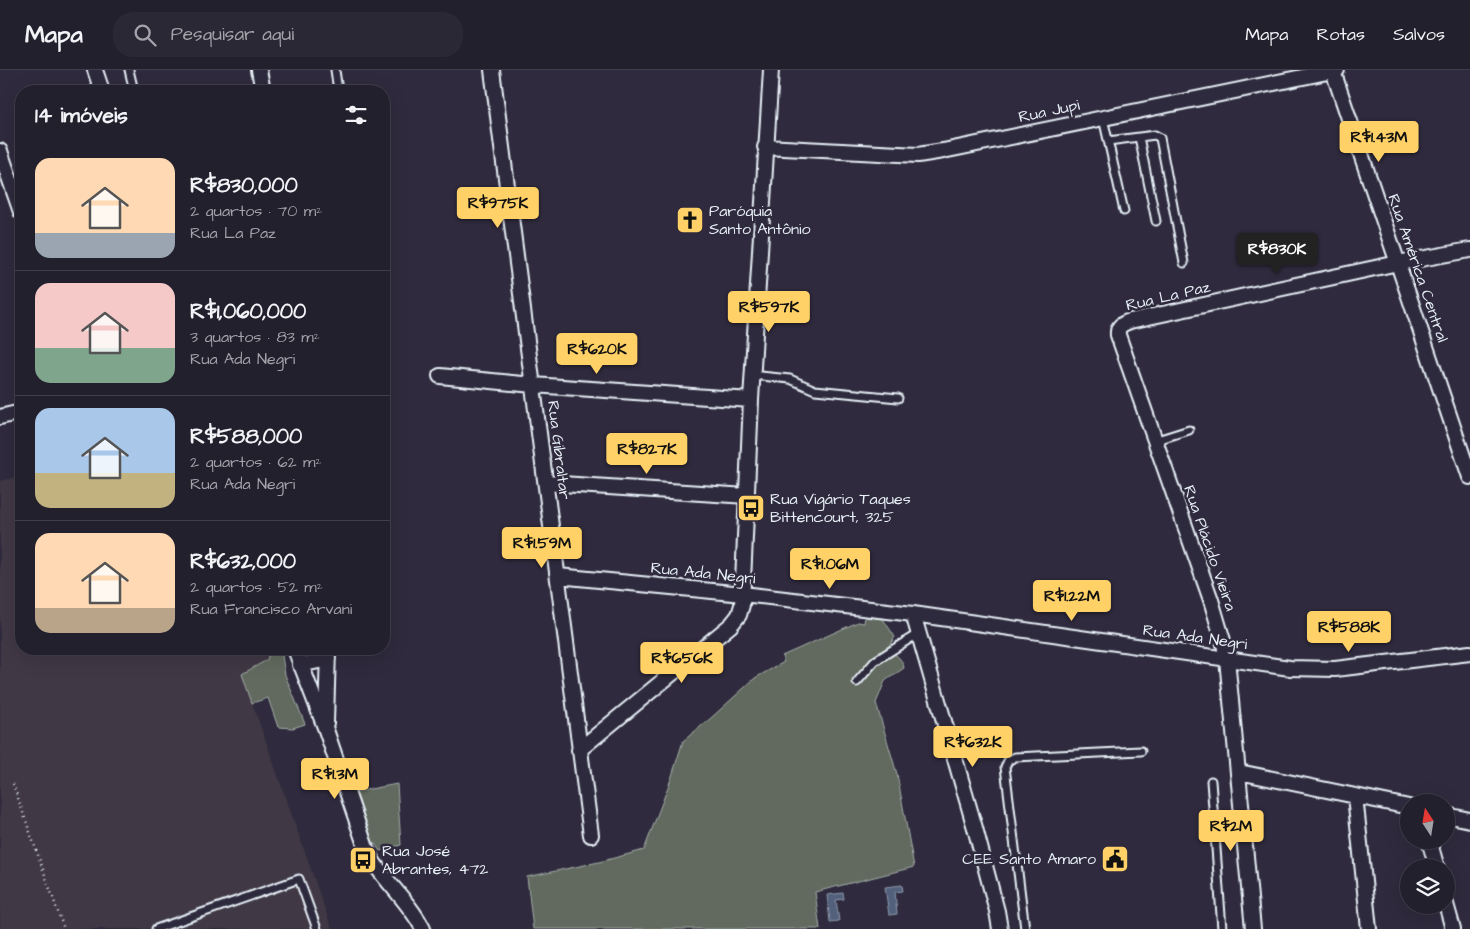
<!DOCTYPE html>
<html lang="pt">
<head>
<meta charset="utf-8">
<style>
	:root { --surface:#23202e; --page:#2b2836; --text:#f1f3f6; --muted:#a3a3aa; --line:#403e4a; --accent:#ffd166 }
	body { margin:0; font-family:"Architects Daughter",sans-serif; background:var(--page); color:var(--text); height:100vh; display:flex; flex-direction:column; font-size:19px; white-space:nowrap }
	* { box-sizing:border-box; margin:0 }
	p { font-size:16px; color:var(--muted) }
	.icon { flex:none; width:28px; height:28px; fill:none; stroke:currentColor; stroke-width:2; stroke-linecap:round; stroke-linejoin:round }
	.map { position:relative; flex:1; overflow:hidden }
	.drawer { position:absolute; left:15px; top:15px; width:375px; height:570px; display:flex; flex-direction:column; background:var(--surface); border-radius:20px; box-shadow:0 5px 20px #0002,0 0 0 1px var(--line) }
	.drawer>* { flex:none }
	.needle { width:32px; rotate:348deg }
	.tools { position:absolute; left:1400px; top:724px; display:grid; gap:10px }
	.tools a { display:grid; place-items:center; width:55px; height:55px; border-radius:50%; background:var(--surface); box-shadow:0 5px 20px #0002,0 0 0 1px var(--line); font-size:25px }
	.price { position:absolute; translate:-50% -42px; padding:0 11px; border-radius:5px; background:var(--accent); color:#111; font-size:16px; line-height:32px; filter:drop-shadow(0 1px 2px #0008) }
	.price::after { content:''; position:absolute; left:50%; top:30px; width:15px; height:11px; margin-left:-8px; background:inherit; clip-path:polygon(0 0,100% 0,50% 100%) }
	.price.selected { background:#222; color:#fff }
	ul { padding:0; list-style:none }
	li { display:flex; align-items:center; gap:15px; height:125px; padding:0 20px }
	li+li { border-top:1px solid var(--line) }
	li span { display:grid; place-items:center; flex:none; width:140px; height:100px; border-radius:15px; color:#555 }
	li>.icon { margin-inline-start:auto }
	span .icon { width:60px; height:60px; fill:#fffc; stroke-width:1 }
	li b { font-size:21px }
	h2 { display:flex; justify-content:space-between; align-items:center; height:60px; padding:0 20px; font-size:21px }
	header { display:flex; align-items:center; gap:30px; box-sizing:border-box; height:70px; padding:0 25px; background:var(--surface); border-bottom:1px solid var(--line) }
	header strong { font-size:24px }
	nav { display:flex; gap:28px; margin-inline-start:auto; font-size:18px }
	.search { width:350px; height:45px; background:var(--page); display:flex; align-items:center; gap:12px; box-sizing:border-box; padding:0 18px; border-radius:20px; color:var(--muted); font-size:19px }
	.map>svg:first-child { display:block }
	.built { fill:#413945 }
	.green { fill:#626b5e; stroke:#a5aeab }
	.water { fill:#53607c; stroke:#8f9aae }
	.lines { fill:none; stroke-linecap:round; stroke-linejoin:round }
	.service-casing { stroke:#e8f1f8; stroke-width:11 }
	.minor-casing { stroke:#e8f1f8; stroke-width:18 }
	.path { stroke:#e8f1f8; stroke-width:2.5; stroke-dasharray:1 4; stroke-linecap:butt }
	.service { stroke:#2f2a3d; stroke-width:7 }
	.minor { stroke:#2f2a3d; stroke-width:14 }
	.labels { text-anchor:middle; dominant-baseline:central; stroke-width:5; stroke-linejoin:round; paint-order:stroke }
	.street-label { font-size:16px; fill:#e8f1f8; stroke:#2f2a3d }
	.poi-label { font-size:16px; fill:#e8f1f8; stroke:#2f2a3d; text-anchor:start }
</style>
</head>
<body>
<header>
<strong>Mapa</strong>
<div class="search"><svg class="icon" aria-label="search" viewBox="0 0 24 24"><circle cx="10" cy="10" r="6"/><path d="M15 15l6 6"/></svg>Pesquisar aqui</div>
<nav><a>Mapa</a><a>Rotas</a><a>Salvos</a></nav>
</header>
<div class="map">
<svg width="1470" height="859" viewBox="0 0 1470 859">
	<rect width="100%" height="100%" fill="#2f2a3d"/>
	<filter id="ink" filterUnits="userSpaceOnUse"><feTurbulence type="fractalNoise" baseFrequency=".02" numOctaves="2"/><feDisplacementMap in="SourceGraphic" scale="10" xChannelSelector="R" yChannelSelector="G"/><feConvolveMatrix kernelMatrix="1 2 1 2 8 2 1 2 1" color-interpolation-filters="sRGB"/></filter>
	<g filter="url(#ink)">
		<path class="built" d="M21,406V579H270L267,590L242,604L332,859H0V411Z"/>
		<path class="green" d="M865,547L883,549L895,567L888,577C894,585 903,588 904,598L885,611L876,633L897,704L914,797L815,822L820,859H533L527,807L599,792L644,780L671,709L683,671L711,648L755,608L784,592L782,586L858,552L864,553Z
			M270,579H281L285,605L305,654L293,658L278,657L268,628L252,633L242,604L267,590Z
			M397,714L401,775L380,781L370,767L355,722Z"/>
		<path class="water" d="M902,815L903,821L895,822L897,844L889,845L885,817Z
			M843,823L844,829L836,830L839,851L830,852L827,825Z"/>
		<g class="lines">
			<g class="service-casing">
				<path id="service" d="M129,0L134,21
					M335,0L338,21
					M1103,48L1124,141
					M1139,67L1156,151
					M1108,71L1155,65L1160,68L1184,193
					M752,305L790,309L815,320L898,328
					M1154,371L1189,360
					M857,612L875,591L919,563
					M1211,711L1222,859
					M156,859L299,809L317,859
					M1025,859L1005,697L1008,691L1015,687L1141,681"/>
			</g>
			<g class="minor-casing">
				<path id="minor" d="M95,0L102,21
					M259,0L263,21
					M492,0L591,765
					M1333,1L1470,407
					M765,77L918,85L943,81L1337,0
					M0,81L21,142
					M440,306L533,315L751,330
					M0,347L21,342
					M546,413L747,426
					M558,506L743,524L913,544L1290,598L1335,599L1470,583
					M913,544L975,758L997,841L1000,859
					M295,579L326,660L368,784C384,811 409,831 423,859
					M300,595L328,589
					M326,653L328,579
					M579,680L731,555L739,545L742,535L751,330L771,0
					M1239,702L1409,737
					M1355,726L1369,859
					M1446,745L1470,750
					M1429,770L1437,798
					M1446,834L1453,859
					M1253,859L1227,589L1224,574L1211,530L1118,265C1117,256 1122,254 1130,251L1398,193L1470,180"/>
			</g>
			<path class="path" d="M13,714L64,859"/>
			<use href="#service" class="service"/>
			<use href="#minor" class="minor"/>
		</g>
	</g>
	<defs>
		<g id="church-square" transform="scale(1.4375)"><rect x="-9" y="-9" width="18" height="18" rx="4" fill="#ffd166" stroke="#2f2a3d"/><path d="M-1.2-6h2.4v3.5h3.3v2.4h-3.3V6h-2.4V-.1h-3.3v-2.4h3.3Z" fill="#111"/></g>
		<g id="bus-square" transform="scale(1.4375)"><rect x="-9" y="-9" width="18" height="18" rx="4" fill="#ffd166" stroke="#2f2a3d"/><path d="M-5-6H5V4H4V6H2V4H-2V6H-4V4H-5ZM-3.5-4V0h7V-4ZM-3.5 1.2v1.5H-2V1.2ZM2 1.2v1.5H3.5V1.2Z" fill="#111"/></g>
		<g id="civic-square" transform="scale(1.4375)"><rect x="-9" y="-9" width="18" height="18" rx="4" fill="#ffd166" stroke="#2f2a3d"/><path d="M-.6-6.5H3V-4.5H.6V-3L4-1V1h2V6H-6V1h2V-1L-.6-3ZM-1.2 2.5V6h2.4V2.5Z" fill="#111"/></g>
	</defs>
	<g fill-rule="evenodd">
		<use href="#church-square" x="690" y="150"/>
		<use href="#bus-square" x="751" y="438"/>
		<use href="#civic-square" x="1115" y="789"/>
		<use href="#bus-square" x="363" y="790"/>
	</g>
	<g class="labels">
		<g class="street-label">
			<text transform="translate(1049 41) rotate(-12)">Rua Jupi</text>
			<text transform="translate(1418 198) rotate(71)">Rua América Central</text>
			<text transform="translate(1168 226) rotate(-13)">Rua La Paz</text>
			<text transform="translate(559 380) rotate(83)">Rua Gibraltar</text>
			<text transform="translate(1210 478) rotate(71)">Rua Plácido Vieira</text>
			<text transform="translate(703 503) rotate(6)">Rua Ada Negri</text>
			<text transform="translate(1195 567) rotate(8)">Rua Ada Negri</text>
		</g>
		<g class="poi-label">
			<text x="709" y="141">Paróquia<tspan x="709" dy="18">Santo Antônio</tspan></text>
			<text x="770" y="429">Rua Vigário Taques<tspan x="770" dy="18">Bittencourt, 325</tspan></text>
			<text x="382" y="781">Rua José<tspan x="382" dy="18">Abrantes, 472</tspan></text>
			<text x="1096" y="789" text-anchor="end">CEE Santo Amaro</text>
		</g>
	</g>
</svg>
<div class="tools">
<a><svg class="needle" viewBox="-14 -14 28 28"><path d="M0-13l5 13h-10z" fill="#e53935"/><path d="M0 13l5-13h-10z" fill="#a3a3aa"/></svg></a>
<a><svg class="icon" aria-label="layers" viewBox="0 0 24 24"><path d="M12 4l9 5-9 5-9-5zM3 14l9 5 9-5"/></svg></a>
</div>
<b class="price" style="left:1379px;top:93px">R$1.43M</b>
<b class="price" style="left:498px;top:159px">R$975K</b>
<b class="price selected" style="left:1277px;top:205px">R$830K</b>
<b class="price" style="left:769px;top:263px">R$597K</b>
<b class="price" style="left:597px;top:305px">R$620K</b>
<b class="price" style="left:647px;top:405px">R$827K</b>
<b class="price" style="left:542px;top:499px">R$1.59M</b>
<b class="price" style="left:830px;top:520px">R$1.06M</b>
<b class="price" style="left:1072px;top:552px">R$1.22M</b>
<b class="price" style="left:1349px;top:583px">R$588K</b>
<b class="price" style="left:682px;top:614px">R$656K</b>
<b class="price" style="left:973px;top:698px">R$632K</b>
<b class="price" style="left:335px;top:730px">R$1.3M</b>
<b class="price" style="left:1231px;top:782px">R$2M</b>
<section class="drawer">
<h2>14 imóveis<svg class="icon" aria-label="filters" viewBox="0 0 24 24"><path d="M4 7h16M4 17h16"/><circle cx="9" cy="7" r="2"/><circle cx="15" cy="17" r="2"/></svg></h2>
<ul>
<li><span style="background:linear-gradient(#ffd9b3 75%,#9aa5b1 0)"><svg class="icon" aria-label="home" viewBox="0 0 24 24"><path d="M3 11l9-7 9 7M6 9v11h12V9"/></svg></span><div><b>R$830,000</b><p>2 quartos · 70 m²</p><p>Rua La Paz</p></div></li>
<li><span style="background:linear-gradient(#f6c9c9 65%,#7fa58c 0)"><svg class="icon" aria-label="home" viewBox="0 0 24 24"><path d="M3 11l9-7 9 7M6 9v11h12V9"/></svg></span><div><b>R$1,060,000</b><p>3 quartos · 83 m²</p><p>Rua Ada Negri</p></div></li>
<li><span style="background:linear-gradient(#a9c7e8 65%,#c2b280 0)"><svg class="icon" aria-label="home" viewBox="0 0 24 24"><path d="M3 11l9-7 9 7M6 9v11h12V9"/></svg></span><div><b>R$588,000</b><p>2 quartos · 62 m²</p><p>Rua Ada Negri</p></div></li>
<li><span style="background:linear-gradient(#ffd9b3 75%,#b9a48a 0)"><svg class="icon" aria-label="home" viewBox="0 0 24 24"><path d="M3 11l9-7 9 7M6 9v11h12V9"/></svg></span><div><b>R$632,000</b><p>2 quartos · 52 m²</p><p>Rua Francisco Arvani</p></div></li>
</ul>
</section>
</div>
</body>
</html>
